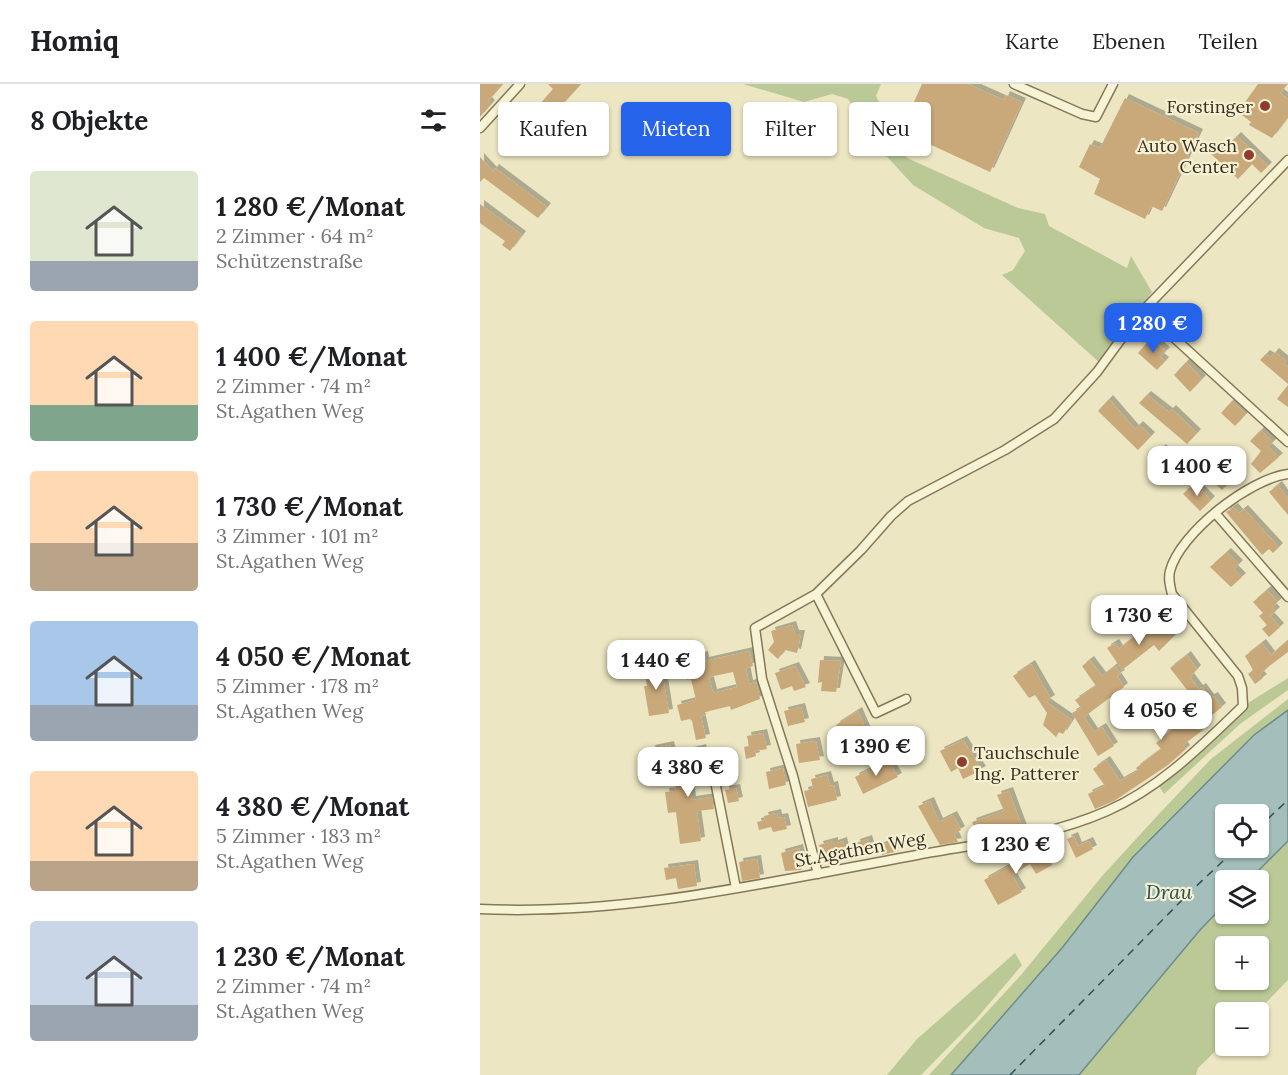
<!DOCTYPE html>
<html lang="de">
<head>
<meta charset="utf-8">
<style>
	:root { --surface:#fff; --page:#f2f2f2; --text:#202124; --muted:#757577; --line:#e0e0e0; --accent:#2563eb }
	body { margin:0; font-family:Lora,serif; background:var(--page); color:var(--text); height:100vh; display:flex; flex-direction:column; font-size:22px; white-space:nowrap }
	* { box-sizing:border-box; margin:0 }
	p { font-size:20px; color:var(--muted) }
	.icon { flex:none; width:33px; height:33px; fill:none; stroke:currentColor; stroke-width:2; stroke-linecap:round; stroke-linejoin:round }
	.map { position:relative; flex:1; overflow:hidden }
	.sheet { display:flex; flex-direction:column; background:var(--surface); width:480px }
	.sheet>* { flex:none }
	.banner { position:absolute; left:18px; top:18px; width:570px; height:54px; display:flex; gap:12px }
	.buttons { position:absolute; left:735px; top:720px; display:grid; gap:12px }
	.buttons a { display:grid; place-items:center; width:54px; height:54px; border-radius:6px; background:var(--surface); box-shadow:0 2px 4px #0004; font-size:30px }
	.price { position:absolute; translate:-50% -51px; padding:0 14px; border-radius:12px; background:#fff; color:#222; font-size:20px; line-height:39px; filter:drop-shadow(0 2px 3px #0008) }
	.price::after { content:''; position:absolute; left:50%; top:36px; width:18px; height:14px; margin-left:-9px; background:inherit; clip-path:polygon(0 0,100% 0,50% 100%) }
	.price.selected { background:var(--accent); color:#fff }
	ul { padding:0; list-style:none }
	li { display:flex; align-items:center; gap:18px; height:150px; padding:0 30px }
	li span { display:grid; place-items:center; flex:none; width:168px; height:120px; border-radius:6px; color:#555 }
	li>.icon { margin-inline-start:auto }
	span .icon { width:72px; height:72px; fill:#fffc; stroke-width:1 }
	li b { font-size:26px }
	h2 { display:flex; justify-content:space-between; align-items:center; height:72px; padding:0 30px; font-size:26px }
	.pill { padding:0 21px; border-radius:6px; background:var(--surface); box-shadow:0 2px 4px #0004; font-size:21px; line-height:54px }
	.pill.selected { background:var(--accent); color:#fff }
	header { display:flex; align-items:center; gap:36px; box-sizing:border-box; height:84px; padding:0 30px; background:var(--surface); border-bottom:2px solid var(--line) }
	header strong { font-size:28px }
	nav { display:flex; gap:33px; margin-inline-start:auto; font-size:21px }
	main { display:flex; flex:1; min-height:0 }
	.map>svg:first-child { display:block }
	.green { fill:#bbc997; fill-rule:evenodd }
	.water { fill:#a4bfbb; stroke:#6c8c8a; stroke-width:1.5; fill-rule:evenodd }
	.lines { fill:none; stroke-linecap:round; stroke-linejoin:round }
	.ferry { stroke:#2e5155; stroke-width:1.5; stroke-dasharray:8 6; stroke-linecap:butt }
	.building { fill:#c9a87a; fill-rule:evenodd; filter:url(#shadow) }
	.street-casing { stroke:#85785a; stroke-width:11 }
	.street { stroke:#f7f3d5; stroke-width:8 }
	.poi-dot { fill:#913d2d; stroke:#f4f0d1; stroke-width:2 }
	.labels { text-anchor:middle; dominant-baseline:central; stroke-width:4.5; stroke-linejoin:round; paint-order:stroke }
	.poi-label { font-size:18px; fill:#352d1e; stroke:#f4f0d1; text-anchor:end }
	.street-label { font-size:18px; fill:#352d1e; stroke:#f4f0d1 }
	.water-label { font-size:20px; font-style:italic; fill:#2e5155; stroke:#f4f0d1 }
</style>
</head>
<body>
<header>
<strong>Homiq</strong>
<nav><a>Karte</a><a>Ebenen</a><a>Teilen</a></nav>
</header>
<main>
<section class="sheet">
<h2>8 Objekte<svg class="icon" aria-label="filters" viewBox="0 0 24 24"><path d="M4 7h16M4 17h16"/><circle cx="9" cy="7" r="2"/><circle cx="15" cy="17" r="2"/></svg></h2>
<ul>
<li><span style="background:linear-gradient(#dfe7d0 75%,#9aa5b1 0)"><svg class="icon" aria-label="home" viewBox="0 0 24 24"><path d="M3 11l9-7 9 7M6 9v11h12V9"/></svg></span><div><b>1 280 €/Monat</b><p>2 Zimmer · 64 m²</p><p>Schützenstraße</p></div></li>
<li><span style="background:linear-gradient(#ffd9b3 70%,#7fa58c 0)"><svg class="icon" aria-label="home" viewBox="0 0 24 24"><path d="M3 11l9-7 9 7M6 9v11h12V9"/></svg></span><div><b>1 400 €/Monat</b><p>2 Zimmer · 74 m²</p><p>St.Agathen Weg</p></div></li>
<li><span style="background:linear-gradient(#ffd9b3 60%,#b9a48a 0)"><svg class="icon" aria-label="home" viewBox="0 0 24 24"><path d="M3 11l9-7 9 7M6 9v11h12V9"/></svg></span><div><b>1 730 €/Monat</b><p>3 Zimmer · 101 m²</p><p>St.Agathen Weg</p></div></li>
<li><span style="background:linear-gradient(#a9c7e8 70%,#9aa5b1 0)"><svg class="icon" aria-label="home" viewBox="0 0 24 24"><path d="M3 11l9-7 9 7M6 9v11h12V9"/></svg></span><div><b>4 050 €/Monat</b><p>5 Zimmer · 178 m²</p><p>St.Agathen Weg</p></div></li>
<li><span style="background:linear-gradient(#ffd9b3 75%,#b9a48a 0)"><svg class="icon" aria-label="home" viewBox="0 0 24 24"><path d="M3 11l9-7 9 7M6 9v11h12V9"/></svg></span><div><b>4 380 €/Monat</b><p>5 Zimmer · 183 m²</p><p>St.Agathen Weg</p></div></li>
<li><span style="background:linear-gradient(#c9d6e8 70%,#9aa5b1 0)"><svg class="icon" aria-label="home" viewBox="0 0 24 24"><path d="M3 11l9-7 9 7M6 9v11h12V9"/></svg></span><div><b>1 230 €/Monat</b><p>2 Zimmer · 74 m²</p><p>St.Agathen Weg</p></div></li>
</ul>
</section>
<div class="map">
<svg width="808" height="991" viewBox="0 0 808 991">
	<defs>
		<filter id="shadow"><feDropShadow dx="4" dy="-4" stdDeviation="0" flood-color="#0004"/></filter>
	</defs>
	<rect width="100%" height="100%" fill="#ece6c2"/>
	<path class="green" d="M263,0H401L396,12L401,22L393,33L399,42L408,36L427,74L538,124L565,130L569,142L647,184L651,172L672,208L620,279L522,191L533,186L545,167L539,154L504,144L433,101L401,66L368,15L352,10L324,18Z
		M808,594V606L760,640L684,710L679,702L768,619Z
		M808,615V626L774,651L653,773L582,864L471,991H449L541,891L623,791L678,731L731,675Z
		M808,757V896L777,928H746L745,958L718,984L716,991H599L720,846L745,820L746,830H778V796H769ZM746,862H778V896H746Z
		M535,869L542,881L497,934L441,991H407L437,955Z"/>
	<path class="water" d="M808,626V757L769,796H746L745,820L720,846L599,991H471L582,864L653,773L774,651ZM746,730H778V764H746Z"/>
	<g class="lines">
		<path class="ferry" d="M778,744L808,716
			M530,991L710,808L757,764"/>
	</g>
	<path class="building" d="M0,0H23L8,17L11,20L0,33Z
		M68,0H101L81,22L86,26L76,37L59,21L73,5Z
		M442,0H488L524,16L526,11L542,18L510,88L421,47Z
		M778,0H807L800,9L808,15V33L792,54L769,41L771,38L758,28Z
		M645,14L719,49L682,127L671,122L665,135L614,110L620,95L599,83L610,60L620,64Z
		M757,52L788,82L781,89L772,80L758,95L731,70L738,63L742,67Z
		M0,73L13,87L15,84L67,123L58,134L4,94L0,98Z
		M0,120L42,151L30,167L22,161L25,157L0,139Z
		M671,254L686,267L680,273L685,277L677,286L658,269Z
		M795,268L806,277L804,280L808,283V300L780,276L786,270L791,273Z
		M706,278L722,295L710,308L694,291Z
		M808,301V323L797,315Z
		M667,311L689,328L692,325L717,349L707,360L659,319Z
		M629,315L655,345L659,341L671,352L658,366L618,327Z
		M752,317L766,330L755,342L741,329Z
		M781,346L793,358L788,363L799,373L780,389L771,380L781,367L770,357Z
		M682,364L697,383L688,393L670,376Z
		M734,377L748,389L743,394L749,399L742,406L723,389Z
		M714,399L731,416L720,427L703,410Z
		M798,401L808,415V431L789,408Z
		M754,423L759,429L764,425L799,463L793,469L789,465L782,471L746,428Z
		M747,468L759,480L754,485L762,493L751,503L730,483Z
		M787,506L798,518L792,523L796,527L790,532L800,543L789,553L782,545L787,541L779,532L783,529L773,518Z
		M679,540L692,554L679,567L674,561L642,586L627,564L635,559L639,565L663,545L668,550Z
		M312,541L315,550H321L317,569L305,566L298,575L288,566L294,558L291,547Z
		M808,556V568L788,583L780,591L783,594L775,600L768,590L773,586L765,572L782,559L791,571Z
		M269,567L273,582L266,584L269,600L276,598L280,615L251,626L250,622L225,628L226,631L221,632L226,654L216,656L212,637L210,635L201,637L197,621L216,616L211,595L207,596L205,584L208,583L206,575L224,571L225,577ZM253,588L257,603L233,609L229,593Z
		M707,571L717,585L710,593L719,605L722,603L730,614L734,612L742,623L720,641L723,646L703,661L706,665L688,681L634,717L615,725L608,710L625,702L613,685L626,676L640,697L658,687L656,684L681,665L676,659L693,645L683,632L692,625L703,640L718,629L707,613L711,611L690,584Z
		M340,576L361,577L356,608L341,607L342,598L338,599Z
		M610,576L622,592L635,582L641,590L637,592L644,603L604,633L614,648L622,643L634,662L618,672L592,629L601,624L595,616L616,602L602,582Z
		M181,580L189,629L169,632L164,602H167L164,583Z
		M551,580L571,615L566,618L592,636L583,650L579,648L576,653L563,641L567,629L555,611L549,614L533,592Z
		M315,582L326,603L314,607L312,602L301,606L295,589Z
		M321,623L325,638L308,642L304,627Z
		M378,627L387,648L374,654L376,657L366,662L356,641Z
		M433,647L439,660L415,675L411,667L421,662L418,654Z
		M283,649L287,665L275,667L276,672L266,675L264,663L269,662L267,652Z
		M483,656L502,686L483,695L478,684L471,688L460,667Z
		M336,657L340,676L319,679L316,660Z
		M190,661L193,674L175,678L171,665Z
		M222,664L226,681L213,685L215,700L210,701L212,716L232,713L234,725L217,727L221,757L200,760L196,728L188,729L185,708L196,707L194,693L204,692L198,670Z
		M408,676L418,693L383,710L375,693Z
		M303,684L306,701L289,705L286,688Z
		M347,691L350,702L354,701L357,716L328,723L324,707L333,705L331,695Z
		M256,704L259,717L248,719L245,706Z
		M529,707L543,745L521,750L519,747L499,754L492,738L524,727L517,711Z
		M450,717L459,738L473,731L481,746L474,750L478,758L460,761L438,722Z
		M297,729L298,734L304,733L307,745L293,748L291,743L279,746L277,738L285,736L284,732Z
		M594,752L598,762L609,757L613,765L596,774L587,755Z
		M388,755L392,769L380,773L376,759Z
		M354,757V760L363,757L365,766L358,768L359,774L344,778L339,761Z
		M413,757L418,767L402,771L398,763Z
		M561,763L572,781L556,790L550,780L532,791L542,808L518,821L504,796L538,777L536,774Z
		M319,764L323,782L321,786L305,787L301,769Z
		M277,775L280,794L262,797L259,778Z
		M214,780L217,802L198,805L196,794L186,796L184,784Z"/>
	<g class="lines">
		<g class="street-casing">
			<path id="street" d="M534,0L602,30L616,33L633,0
				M0,44L40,0
				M658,232L691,251L808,358
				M736,430L808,513
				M336,510L396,629L426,615
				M219,694L232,692L235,697L256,804
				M338,790L313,692L282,595L275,544L336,510L381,466L411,432L428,417L525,366L574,335L617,288L658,232L808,76
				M0,825C147,832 293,797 437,771C501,759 566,754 627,727C680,704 721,662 763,622L762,604L758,592L692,510C690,502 688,495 690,487C700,449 769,395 808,390"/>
		</g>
		<use href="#street" class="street"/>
	</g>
	<g class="poi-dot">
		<circle cx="785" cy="22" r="6"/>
		<circle cx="769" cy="71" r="6"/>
		<circle cx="482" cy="678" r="6"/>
	</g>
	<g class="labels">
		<g class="poi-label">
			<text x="773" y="22">Forstinger</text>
			<text x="757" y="61">Auto Wasch<tspan x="757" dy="21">Center</tspan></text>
			<text x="494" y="668" text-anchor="start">Tauchschule<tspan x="494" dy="21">Ing. Patterer</tspan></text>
		</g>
		<g class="street-label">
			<text transform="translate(380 765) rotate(-10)">St.Agathen Weg</text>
		</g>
		<g class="water-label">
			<text x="689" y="807">Drau</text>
		</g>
	</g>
</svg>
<div class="buttons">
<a><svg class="icon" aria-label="locate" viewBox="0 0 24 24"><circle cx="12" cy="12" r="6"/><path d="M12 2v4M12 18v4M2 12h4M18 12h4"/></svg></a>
<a><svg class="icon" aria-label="layers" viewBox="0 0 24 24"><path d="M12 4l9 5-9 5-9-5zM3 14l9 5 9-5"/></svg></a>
<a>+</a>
<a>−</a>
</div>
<b class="price selected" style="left:673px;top:270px">1 280 €</b>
<b class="price" style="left:717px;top:413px">1 400 €</b>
<b class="price" style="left:659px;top:562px">1 730 €</b>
<b class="price" style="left:176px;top:607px">1 440 €</b>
<b class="price" style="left:681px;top:657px">4 050 €</b>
<b class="price" style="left:396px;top:693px">1 390 €</b>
<b class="price" style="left:208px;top:714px">4 380 €</b>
<b class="price" style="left:536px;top:791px">1 230 €</b>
<div class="banner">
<a class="pill">Kaufen</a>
<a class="pill selected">Mieten</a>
<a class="pill">Filter</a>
<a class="pill">Neu</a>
</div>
</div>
</main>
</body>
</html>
